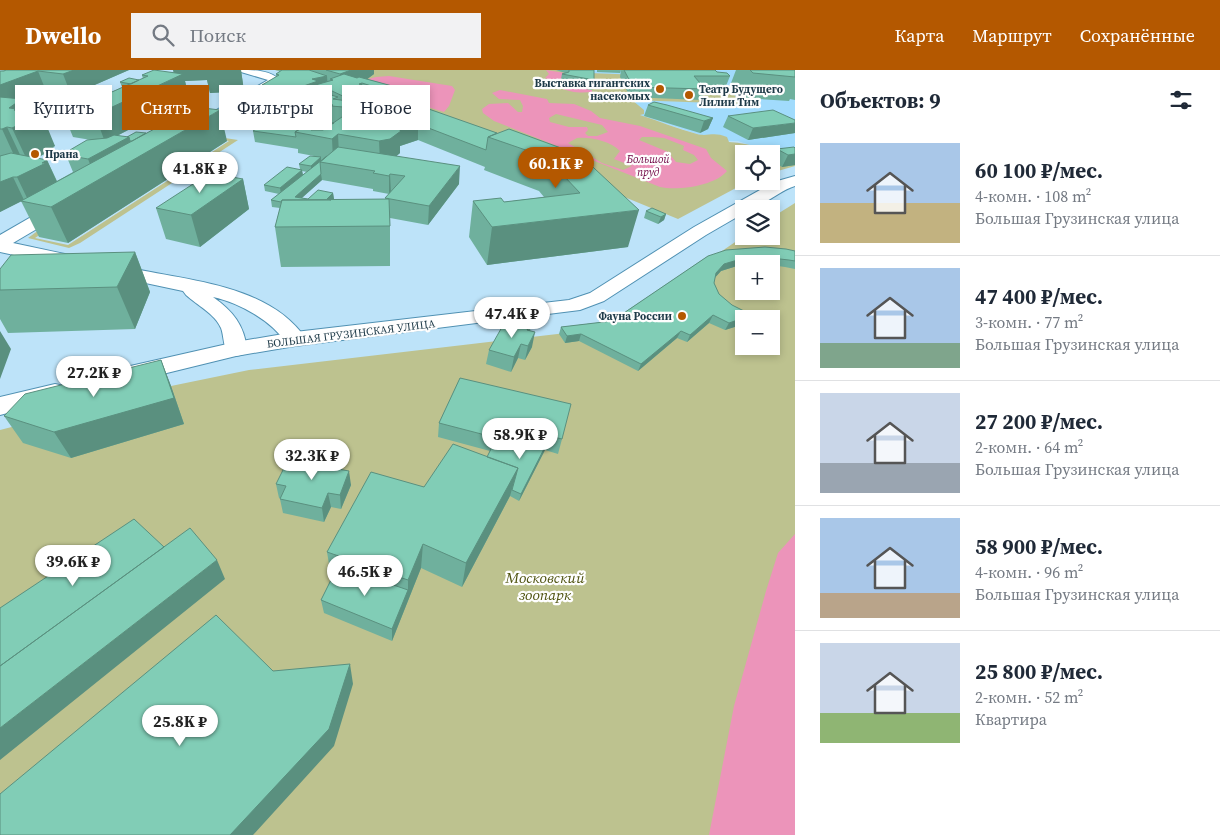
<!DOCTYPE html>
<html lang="ru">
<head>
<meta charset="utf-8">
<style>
	:root { --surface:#fff; --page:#f2f2f3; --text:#1f2937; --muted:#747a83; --line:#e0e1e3; --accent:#b45800 }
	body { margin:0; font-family:"Source Serif 4",serif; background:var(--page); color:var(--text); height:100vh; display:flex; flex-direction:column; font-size:19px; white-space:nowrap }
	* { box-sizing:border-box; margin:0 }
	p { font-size:16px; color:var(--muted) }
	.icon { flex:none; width:28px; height:28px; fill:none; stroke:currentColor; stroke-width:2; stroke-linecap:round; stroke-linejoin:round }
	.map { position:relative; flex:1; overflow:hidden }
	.sheet { display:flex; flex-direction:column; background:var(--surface); width:425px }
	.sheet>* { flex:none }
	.banner { position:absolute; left:15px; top:15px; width:475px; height:45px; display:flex; gap:10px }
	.tools { position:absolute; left:735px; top:75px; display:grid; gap:10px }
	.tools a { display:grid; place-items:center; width:45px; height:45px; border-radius:0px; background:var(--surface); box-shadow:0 2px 8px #0003; font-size:25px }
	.price { position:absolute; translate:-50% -42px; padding:0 11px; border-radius:18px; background:#fff; color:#222; font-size:16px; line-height:32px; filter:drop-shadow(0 1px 2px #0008) }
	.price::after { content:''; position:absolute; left:50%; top:30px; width:15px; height:11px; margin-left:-8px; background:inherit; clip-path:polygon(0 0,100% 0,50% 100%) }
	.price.active { background:var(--accent); color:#fff }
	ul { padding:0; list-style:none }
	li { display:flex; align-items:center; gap:15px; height:125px; padding:0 25px }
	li+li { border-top:1px solid var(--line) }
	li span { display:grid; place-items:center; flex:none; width:140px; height:100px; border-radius:0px; color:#555 }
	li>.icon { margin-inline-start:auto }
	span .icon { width:60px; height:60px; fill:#fffc; stroke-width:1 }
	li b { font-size:21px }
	h2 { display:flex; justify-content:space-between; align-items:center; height:60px; padding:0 25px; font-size:21px }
	.tag { padding:0 18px; border-radius:0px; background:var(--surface); box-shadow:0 2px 8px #0003; font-size:18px; line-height:45px }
	.tag.active { background:var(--accent); color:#fff }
	header { display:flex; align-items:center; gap:30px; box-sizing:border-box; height:70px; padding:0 25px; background:var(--accent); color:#fff }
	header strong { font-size:24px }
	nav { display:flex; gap:28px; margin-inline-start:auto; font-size:18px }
	.search { width:350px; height:45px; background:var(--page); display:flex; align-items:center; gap:12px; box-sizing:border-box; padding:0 18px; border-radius:0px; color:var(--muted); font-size:19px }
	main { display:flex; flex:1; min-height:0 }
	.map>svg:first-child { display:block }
	.built { fill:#a1dbfc }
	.green { fill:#bdc28f; fill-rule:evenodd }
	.water { fill:#ec94ba; fill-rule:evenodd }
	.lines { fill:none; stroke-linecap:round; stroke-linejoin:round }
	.minor-casing { stroke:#5091b3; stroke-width:2 }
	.major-casing { stroke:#5091b3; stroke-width:2 }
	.minor { fill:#fff; fill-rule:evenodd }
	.major { fill:#fff; fill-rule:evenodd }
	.wall { fill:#6fb09d; fill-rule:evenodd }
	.shaded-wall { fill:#5a907f }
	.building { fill:#81cdb6; stroke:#5a907f }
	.poi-dot { fill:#b45800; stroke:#fefefe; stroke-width:2 }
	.labels { text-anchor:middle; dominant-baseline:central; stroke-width:4.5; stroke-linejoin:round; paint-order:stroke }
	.far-poi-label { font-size:11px; font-weight:bold; fill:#1e3a48; stroke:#fefefe; text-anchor:end }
	.far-water-label { font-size:11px; font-style:italic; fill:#6f0443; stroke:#fefefe }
	.far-street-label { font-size:11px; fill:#1e3a48; stroke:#fefefe }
	.near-park-label { font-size:15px; font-style:italic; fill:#4e520e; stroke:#fefefe }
</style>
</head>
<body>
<header>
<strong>Dwello</strong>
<div class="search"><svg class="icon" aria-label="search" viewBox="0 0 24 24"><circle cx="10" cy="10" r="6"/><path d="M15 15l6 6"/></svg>Поиск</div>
<nav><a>Карта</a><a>Маршрут</a><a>Сохранённые</a></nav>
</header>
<main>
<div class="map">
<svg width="795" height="765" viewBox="0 0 795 765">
	<rect width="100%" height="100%" fill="#bde3f9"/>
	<path class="built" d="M588,0H795V92L785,87L738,71H718L595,30L602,29Z"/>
	<path class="green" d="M275,0H588L589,3L720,8L742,34L632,30L644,40V44L640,45C659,51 678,59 697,64C708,67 713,61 727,67L729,72C751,73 776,82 795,92V96L771,103V84H744V111H749L678,149L422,44Z
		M199,64L238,70L80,173L69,178L28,168L47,154L53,156L35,168L68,175L229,71L203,67Z
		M795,133V765H0V360L171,316L249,300L609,258L744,166H771V148ZM744,194H771V221H744ZM744,249H771V276H744Z"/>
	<path class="water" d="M546,0L565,3L567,12L564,15L592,20V22C581,23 570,23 559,17C554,14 551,10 545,8L549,4Z
		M389,6L452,16L455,20L449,36L444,42L379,22L364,10L376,7Z
		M500,20L547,29L549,33L574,34L591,41L600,48L640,56L706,79L711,88L727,101C715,116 677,121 660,117L494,51L483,43L482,39L489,34L508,33L518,42H522L523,36L520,30L499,29L492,23ZM556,44L602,55L608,62L597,66H588L585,63L588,60L587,57H569L550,52L549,48ZM653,67L664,68L682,75L684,76L683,80L694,85L698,90L690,94L676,92L668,82L639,70L642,67ZM577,68C591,67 610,71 620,81L614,89L632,96L623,100L602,93L568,73Z
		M795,464V765H709L734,636L766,521L778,483Z"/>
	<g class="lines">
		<g class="minor-casing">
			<path id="minor" d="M240,0C254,0 271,0 281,11L194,65H184L182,62L184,59L268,10L241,2Z
				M63,131L69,132L71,136L69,140L13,173C54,182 95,190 135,199C193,211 270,216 306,269L303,274L295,276L287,274C272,251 240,233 213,227C233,241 244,255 247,279L244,284L236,286L228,284C223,276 224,266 221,258C215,244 197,235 186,225L183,221L0,182V165L57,132Z"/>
		</g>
		<g class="major-casing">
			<path id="major" d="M795,106V116C778,121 762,139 744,139V143L706,165L604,231L580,240L295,276L236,286L126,313L117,311L114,305L117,299L126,297L236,272L295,262L569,230L590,223L694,157L774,112Z
				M55,314L64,316L67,322L64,328L0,345V327Z"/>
		</g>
		<use href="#minor" class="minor"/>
		<use href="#major" class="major"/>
	</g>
	<path class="wall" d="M6,0H129L90,17L93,26L80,32L87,33L123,17H122L120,12L139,10L143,9L142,5L174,2L173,0H241L244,21L210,23L207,10L185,11L189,28L117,66L127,67L146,63L227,71L68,173L39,167L21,131L0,142V1ZM50,31L74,35L62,40L73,67L91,70L70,80L71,83L66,85L73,102L57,111L47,90L37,88L54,79L53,77L55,76L27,41Z
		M275,0H374V4L367,9L396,17V33L497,63L580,85L628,177L487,195L469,167L473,131L504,132L544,127L539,121L484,100L485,97L418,70L400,76V83L396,86L459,114L428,155L390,148V196L281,197L275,157L280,138L272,137L271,130L279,124L265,121L264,115L300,99L299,94L314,86L298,83V79L255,72L253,61L259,57L254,56L251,58L235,56V53L228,52L225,41L263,23L262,15L276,7V4L280,1ZM302,101L307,102L303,105ZM322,110L373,119V121L389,124L385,129L334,130L333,123L308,129L302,128Z
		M556,0H594V10L592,20L560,14L562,4L565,3Z
		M597,0H621L620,3L597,2Z
		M621,0H715L717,2L730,6L726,16H702L705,19L701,30L630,27L620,7Z
		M736,0H795V30L790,29L789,31L744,28L731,13Z
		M648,35L713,48L708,59L700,63L644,46Z
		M728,46L795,63L748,70L723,57Z
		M795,78V95L782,97L772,91L777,79Z
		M243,109L249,139L200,177L166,169L156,138Z
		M646,141L666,144L664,150L658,154L644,148Z
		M795,181V199L785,197L771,195V194H744V196H737L721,201L715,207L714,213L719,224L744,249V254L725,260L709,253L687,272L677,268L638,301L579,271L565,273L559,264L561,257L612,251L708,186Z
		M135,182L150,222L135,259L8,263L0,249V199Z
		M531,253L530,261L532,277L525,290L518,288L511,302L486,294L489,280Z
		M161,290L171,316L184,354L71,388L23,373L4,346Z
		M460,308L562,369L558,384L545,380L519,431L510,426L462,517L421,498L392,571L324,543L321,530L332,507L331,506L327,482L424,417L487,387L490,381L438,367L439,353Z
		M342,400L351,415L341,439L331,437L324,452L283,443L280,429V428H279L276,414Z"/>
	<path class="shaded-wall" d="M73,0H129L90,17L93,26L75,35L63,4Z
		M173,0H241L244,21L210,23L207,10L185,11L189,28L105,72L95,45L175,8Z
		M351,0H374V4L366,10L341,18L340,4Z
		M38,1L50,31L27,41L31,49L36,45L41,42L55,76L53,77L54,79L28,92L12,58L0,53V15Z
		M327,6L328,21L297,34L295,19L312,9Z
		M362,13L363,27L366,26V43L377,35L378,54L366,64L353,56L355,38L348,37L347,28L359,14Z
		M396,17V36L383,40V33L387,32V21Z
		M332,21L333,35L324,23Z
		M312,32L314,52L304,57L302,37Z
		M298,36L300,57L296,60L294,39Z
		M220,40L227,71L68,173L51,137Z
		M252,45L254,56L251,58L249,47Z
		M713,48L708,59L700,63L704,51Z
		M324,50L326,68L311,60Z
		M795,53V63L748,70L753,58Z
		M418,54V70L400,76V83L391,91L380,92L379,71L396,61Z
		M7,57L23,91L18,94L2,59Z
		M338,64L339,85L333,90L332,69Z
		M129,67L134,84L95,107L88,89Z
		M795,84V95L782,97L788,85Z
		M321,87V93L320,92L311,102V96Z
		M47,90L57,112L28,130L17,107Z
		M460,96L459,114L428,155L429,136Z
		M302,100L303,106L281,124L280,118Z
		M321,104L322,110L296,133L295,127Z
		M390,104L391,122L389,124V106Z
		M13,107L24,130L0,142V112Z
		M243,109L249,139L200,177L191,145Z
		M333,123L334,129L328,136L327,129Z
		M639,140L628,177L487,195L492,157Z
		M666,144L664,150L658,154L661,147Z
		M135,182L150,222L135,259L117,217Z
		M741,189L737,196L721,201L713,210L716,203L724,194Z
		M713,245L709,253L687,272L690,265Z
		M752,245L750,249H744V254L725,260L729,253Z
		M0,261L11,279L0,309Z
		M681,261L677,268L638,301L641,294Z
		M535,262L532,277L525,290L528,276Z
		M581,264L579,271L565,273L567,266Z
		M521,274L518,288L511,302L514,287Z
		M161,290L171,316L184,354L71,388L54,362Z
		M547,373L545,380L519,431L521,424Z
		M341,393L343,407L338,399Z
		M518,398L510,426L462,517L466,493Z
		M349,401L351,415L341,439L340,425Z
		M328,423L331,437L324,452L322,438Z
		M423,474L421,498L392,571V559L408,520V510Z
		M217,490L225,509L0,690V658Z
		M350,594L353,614L334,676L253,765H230Z"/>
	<path class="building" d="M6,0H74L63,4L38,1L0,15V1H4Z
		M154,0L183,4L95,45L62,40L80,32L87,33L148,6L142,5Z
		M282,0H309L327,6L312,9L318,11L295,19L262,15L279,5L276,4Z
		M326,0H351L340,4Z
		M569,0H594V10L562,4L569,2Z
		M624,0H715L717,2L727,3L730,6H694L705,19L633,17Z
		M750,0H795V7L753,3Z
		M344,4L357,8L359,7L396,17L387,21L362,13L359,14L395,30L383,33L366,26L347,28L332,21L324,23L338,27L333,29L377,35L361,46L365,47L353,56L359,57L369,49H377L398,58L401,61L390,69L379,71L338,64L332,69L295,62L316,49L324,50L311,60H323L355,38L331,36L333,35L312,32L302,37L298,36L294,39L257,37L269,29L282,31L286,29L279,27L287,23L333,10L330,9Z
		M129,8L139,10L131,14L120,12Z
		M257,22L282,25L279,27L280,31L269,29L257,37L258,46L252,45L249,47L233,45L236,43L225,41Z
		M0,27L22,29L9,38L17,39L14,40L27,42L30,41L41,42L36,45H40L12,58L7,57L2,59H0Z
		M406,31L497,63L488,67L486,80L418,54L399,60L398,58L383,52L400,47L379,39Z
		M654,32L667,35L713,48L704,51L648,35Z
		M195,37L220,40L51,137L21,131Z
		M773,40L795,50V53L753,58L728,46Z
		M268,51L286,54L288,52L305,56L295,62L296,67L253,61Z
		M324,51L334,53L330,55L324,54Z
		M509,59L580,85L639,140L492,157L473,131L501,128L504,132L580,123L546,87L488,67Z
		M136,62L146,63L132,71H130L129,67H127Z
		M114,65L129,67L88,89L66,85L75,81L70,80L87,70L107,68Z
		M338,77L460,96L429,136L385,128L405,106L390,104L389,106L373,103L375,101L320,92Z
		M794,77L795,78V84L788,85L777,79Z
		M11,83L47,90L42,93H46L17,107H13L0,112V86Z
		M310,86L321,87L311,96L299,94Z
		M327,86L320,92L321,104L295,127L308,129L318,120L333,123L327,129L331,130H282L281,132L271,130Z
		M287,97L302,100L280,118L264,115Z
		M210,103L243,109L191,145L156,138Z
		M389,129L390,156L275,157L282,130Z
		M652,138L666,144L661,147L646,141Z
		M765,177L786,179L795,181V191L789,190L762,187L741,189L724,194L716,203L714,213L719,224L732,235L752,245L729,253L713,245L690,265L681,261L641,294L581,264L567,266L561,257L612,251L708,186L726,180Z
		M135,182L117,217L0,220V199L11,185Z
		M531,253L527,260L535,262L528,276L521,274L514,287L489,280L502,257Z
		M161,290L174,328L54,362L4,346L25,324Z
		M460,308L571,334L562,369L524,360L520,374L439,353Z
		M522,367L547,373L521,424L512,420L518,398L487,387L493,375L518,381Z
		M453,374L518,398L466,493L423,474L408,510L327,482L371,402L424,417Z
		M302,385L341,393L338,399L349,401L340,425L328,423L322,438L280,429L286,416L276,414L288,390L298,392Z
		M134,449L164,477L0,596V538Z
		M190,458L217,490L0,658V596Z
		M338,496L408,520L392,559L321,530Z
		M216,545L273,601L350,594L329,659L230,765H0V724Z"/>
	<g class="poi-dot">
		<circle cx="660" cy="19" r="5"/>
		<circle cx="689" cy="25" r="5"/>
		<circle cx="35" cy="84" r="5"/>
		<circle cx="682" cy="246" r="5"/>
	</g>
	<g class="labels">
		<g class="far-poi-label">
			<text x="650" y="13">Выставка гигантских<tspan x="650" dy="13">насекомых</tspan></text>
			<text x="699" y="19" text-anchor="start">Театр Будущего<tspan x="699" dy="13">Лилии Тим</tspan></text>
			<text x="45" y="84" text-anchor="start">Прана</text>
			<text x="672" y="246">Фауна России</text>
		</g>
		<g class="far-water-label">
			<text x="648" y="89">Большой<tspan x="648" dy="13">пруд</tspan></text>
		</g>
		<g class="far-street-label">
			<text transform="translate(351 264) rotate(-7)">БОЛЬШАЯ ГРУЗИНСКАЯ УЛИЦА</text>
		</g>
		<g class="near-park-label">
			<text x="545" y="507">Московский<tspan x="545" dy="17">зоопарк</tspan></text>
		</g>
	</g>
</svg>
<div class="tools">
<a><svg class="icon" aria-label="locate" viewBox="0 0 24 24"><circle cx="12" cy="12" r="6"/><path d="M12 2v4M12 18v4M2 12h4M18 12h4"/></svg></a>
<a><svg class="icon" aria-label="layers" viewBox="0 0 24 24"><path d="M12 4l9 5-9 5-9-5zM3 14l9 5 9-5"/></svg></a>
<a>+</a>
<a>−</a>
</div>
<b class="price active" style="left:556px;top:119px">60.1K ₽</b>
<b class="price" style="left:200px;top:124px">41.8K ₽</b>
<b class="price" style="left:512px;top:269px">47.4K ₽</b>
<b class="price" style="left:94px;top:328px">27.2K ₽</b>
<b class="price" style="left:520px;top:390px">58.9K ₽</b>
<b class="price" style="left:312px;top:411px">32.3K ₽</b>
<b class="price" style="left:73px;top:517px">39.6K ₽</b>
<b class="price" style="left:365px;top:527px">46.5K ₽</b>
<b class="price" style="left:180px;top:677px">25.8K ₽</b>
<div class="banner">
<a class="tag">Купить</a>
<a class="tag active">Снять</a>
<a class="tag">Фильтры</a>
<a class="tag">Новое</a>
</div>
</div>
<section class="sheet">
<h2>Объектов: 9<svg class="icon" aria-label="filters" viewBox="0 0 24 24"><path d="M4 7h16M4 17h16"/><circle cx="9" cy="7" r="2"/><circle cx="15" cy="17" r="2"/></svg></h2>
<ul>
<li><span style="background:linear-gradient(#a9c7e8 60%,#c2b280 0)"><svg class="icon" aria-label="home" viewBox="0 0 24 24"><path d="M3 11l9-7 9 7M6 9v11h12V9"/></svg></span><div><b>60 100 ₽/мес.</b><p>4-комн. · 108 m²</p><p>Большая Грузинская улица</p></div></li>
<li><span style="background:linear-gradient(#a9c7e8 75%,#7fa58c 0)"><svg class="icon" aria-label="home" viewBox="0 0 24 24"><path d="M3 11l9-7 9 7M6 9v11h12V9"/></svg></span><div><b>47 400 ₽/мес.</b><p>3-комн. · 77 m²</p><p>Большая Грузинская улица</p></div></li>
<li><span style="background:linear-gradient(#c9d6e8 70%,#9aa5b1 0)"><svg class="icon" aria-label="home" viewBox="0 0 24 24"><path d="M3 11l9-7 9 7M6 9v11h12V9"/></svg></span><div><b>27 200 ₽/мес.</b><p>2-комн. · 64 m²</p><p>Большая Грузинская улица</p></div></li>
<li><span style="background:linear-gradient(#a9c7e8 75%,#b9a48a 0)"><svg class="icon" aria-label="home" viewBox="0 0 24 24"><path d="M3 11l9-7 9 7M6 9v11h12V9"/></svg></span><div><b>58 900 ₽/мес.</b><p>4-комн. · 96 m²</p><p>Большая Грузинская улица</p></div></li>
<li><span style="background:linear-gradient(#c9d6e8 70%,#8fb573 0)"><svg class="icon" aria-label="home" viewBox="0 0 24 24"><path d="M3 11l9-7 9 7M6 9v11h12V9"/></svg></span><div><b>25 800 ₽/мес.</b><p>2-комн. · 52 m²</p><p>Квартира</p></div></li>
</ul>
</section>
</main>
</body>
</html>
